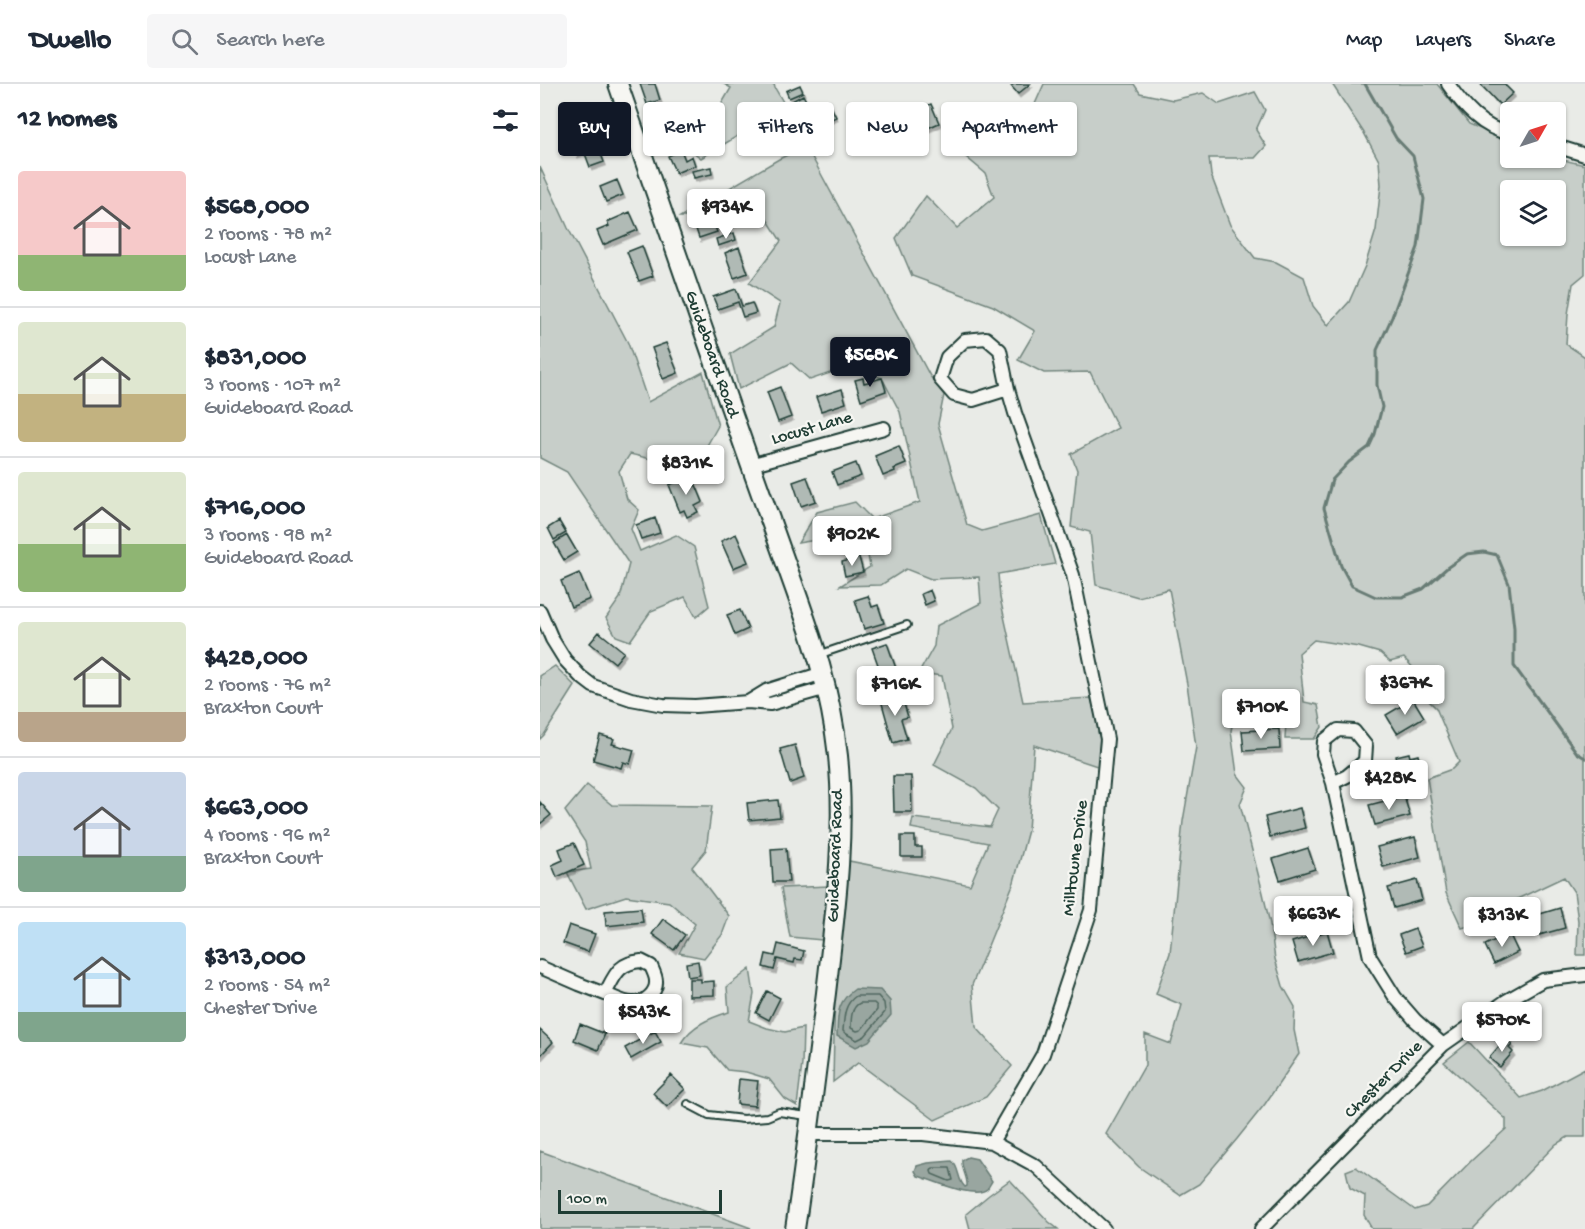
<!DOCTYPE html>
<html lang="en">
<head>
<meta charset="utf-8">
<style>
	:root { --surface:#fff; --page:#f6f6f7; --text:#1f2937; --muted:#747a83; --line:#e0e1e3; --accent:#111827 }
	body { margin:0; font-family:"Gochi Hand",sans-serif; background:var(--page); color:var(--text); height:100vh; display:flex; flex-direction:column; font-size:22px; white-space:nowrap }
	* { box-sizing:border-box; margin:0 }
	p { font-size:20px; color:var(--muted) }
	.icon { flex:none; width:33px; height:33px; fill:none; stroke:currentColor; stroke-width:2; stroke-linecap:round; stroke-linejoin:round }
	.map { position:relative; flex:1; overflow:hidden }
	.side { display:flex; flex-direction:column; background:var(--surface); width:540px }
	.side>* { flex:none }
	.banner { position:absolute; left:18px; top:18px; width:570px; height:54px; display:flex; gap:12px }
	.needle { width:39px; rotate:51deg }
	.controls { position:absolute; left:960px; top:18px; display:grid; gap:12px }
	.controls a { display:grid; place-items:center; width:66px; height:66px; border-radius:6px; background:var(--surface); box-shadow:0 2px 4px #0004; font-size:30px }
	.scale { position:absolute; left:18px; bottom:15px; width:164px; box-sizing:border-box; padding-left:6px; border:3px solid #1f3d34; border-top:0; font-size:16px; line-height:21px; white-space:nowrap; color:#1f3d34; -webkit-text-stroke:4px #f6f6f2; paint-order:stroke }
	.price { position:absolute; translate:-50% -51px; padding:0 14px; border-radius:6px; background:#fff; color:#222; font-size:20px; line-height:39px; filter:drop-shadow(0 2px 3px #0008) }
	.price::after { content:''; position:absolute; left:50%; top:36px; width:18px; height:14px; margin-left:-9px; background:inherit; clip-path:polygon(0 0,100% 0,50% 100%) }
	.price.current { background:var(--accent); color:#fff }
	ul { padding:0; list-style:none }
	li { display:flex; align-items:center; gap:18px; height:150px; padding:0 18px }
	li+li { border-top:2px solid var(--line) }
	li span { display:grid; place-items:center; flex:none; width:168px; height:120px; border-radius:6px; color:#555 }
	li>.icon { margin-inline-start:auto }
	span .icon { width:72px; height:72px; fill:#fffc; stroke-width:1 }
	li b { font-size:26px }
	h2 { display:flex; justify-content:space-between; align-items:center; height:72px; padding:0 18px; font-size:26px }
	.chip { padding:0 21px; border-radius:6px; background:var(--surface); box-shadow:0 2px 4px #0004; font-size:21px; line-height:54px }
	.chip.current { background:var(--accent); color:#fff }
	header { display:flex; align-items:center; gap:36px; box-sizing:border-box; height:84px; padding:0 30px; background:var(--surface); border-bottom:2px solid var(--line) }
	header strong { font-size:28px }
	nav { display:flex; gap:33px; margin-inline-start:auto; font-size:21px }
	.search { width:420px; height:54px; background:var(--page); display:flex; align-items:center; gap:15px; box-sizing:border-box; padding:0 21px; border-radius:6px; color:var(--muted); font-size:22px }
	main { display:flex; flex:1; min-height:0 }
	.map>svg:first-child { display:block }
	.green { fill:#c7cec9; stroke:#73867e; stroke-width:1.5; fill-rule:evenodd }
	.water { fill:#99a6a0; stroke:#687c75; stroke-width:1.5 }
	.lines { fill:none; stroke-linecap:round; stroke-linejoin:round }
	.shore { stroke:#50675f; stroke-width:1.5 }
	.stream { stroke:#687c75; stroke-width:3 }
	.building { fill:#b0bab5; stroke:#1f3d34; stroke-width:1.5; filter:url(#shadow) }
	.lane-casing { stroke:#1f3d34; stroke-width:10 }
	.street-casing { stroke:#1f3d34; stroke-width:16 }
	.secondary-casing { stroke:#1f3d34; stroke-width:22 }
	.lane { stroke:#f6f6f2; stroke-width:6 }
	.street { stroke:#f6f6f2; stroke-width:12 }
	.secondary { stroke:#f6f6f2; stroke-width:18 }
	.labels { text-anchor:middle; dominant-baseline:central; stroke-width:4.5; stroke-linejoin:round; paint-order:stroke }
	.street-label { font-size:18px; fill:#1f3d34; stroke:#f6f6f2 }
</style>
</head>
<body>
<header>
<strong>Dwello</strong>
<div class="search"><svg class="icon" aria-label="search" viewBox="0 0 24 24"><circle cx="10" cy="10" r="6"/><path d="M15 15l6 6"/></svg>Search here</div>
<nav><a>Map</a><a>Layers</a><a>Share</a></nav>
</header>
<main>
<section class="side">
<h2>12 homes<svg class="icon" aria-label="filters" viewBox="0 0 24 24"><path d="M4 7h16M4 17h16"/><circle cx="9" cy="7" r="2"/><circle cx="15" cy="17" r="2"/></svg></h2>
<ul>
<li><span style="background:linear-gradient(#f6c9c9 70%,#8fb573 0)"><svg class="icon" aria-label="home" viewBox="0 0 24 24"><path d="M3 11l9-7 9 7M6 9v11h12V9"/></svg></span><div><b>$568,000</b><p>2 rooms · 78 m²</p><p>Locust Lane</p></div></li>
<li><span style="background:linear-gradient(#dfe7d0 60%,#c2b280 0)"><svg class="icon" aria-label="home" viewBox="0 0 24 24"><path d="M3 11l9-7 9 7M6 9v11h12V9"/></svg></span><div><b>$831,000</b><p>3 rooms · 107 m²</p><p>Guideboard Road</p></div></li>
<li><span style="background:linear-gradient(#dfe7d0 60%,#8fb573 0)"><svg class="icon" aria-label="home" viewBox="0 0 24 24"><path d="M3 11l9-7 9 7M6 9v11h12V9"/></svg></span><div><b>$716,000</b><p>3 rooms · 98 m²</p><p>Guideboard Road</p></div></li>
<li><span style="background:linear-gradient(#dfe7d0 75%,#b9a48a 0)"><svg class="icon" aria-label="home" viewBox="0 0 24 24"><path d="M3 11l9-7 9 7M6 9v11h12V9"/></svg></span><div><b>$428,000</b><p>2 rooms · 76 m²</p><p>Braxton Court</p></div></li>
<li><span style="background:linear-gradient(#c9d6e8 70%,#7fa58c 0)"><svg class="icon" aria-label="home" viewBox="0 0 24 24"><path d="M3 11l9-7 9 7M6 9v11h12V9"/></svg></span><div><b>$663,000</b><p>4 rooms · 96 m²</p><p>Braxton Court</p></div></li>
<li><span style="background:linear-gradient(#bfe0f5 75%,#7fa58c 0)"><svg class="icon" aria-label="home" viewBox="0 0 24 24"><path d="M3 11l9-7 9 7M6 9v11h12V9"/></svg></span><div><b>$313,000</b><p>2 rooms · 54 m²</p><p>Chester Drive</p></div></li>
</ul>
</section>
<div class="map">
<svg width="1045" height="1145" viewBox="0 0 1045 1145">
	<defs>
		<filter id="shadow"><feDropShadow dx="2" dy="3.5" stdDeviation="0" flood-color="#0004"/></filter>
	</defs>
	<rect width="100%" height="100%" fill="#e9ebe7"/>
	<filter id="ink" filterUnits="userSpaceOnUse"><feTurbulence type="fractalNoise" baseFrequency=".0167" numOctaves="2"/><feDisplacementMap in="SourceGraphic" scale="12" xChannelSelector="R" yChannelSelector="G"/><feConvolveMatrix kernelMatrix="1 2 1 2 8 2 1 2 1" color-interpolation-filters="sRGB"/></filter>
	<g filter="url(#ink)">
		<path class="green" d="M184,0H234L235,4L247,25L242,39L224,36L161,74L152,67L149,51L174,33L191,4Z
			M504,0H594L600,9L633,16L663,9L679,20L715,8L725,26L716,46L726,62L715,74H669L671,91L690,141L715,174L736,178L764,193L773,222L788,241L809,218L825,182L836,146L841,101L839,77L824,49L792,0H897L929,40L970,58V74H1015L1045,81V190L1033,200L1028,230L1026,260L1045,273V871H1037L1038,837L1034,808L1024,793L975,816L949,817L942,838L922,844L906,809L887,694L912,685L919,678L896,624L874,602L879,590L864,574L850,578L840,569L819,563L774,556L759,569L764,618L778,621L782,643L774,655H745L746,638L726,628L693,637L691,647L697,690L707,703L700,720L723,809L730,840L735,875L743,902L755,923L754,946L759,970L725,1020L697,1055L659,1100L640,1111L599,1083L566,1050L605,981V950L631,960L642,921L616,910L630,869L643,737L656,663L647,600L629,505L598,513L556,501L550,448L531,443L537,386L531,370L578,344L550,288L504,289L478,276L495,247L453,222L372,192L356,154L386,112L417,144L454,113L445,89L426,73L439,39L482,49ZM970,106H1016V152H970Z
			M266,62L390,292L404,311L398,340L427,441L442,447L501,431L515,480L458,490L460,514L483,618L551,614L561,653L560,683L494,661L488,746L474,798L432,901L436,943L472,982L446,1013L395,1036L318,979L293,998L295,901L305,823L309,777L430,801L448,759L371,744L373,734L450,743L458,726L436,704L394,681L412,645L402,592L379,589L394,562L396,542L441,519L439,493L391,495L366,485L341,501L300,502L330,483L324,448L258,459L277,428L315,418L332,435L380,418L360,328L342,294L319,286L313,261L299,286L270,296L251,279L199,305L190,270L234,243L240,219L209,199L241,157L216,118L179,133H140L239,75Z
			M0,83L28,144L88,259L108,318L163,288L178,342L156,381L128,379L90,370L79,387L87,415L99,426L91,445L100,467L136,451L154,463L169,522L156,533L145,513L111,527L90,557L76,552L66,534L80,514L89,480L27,388L0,374Z
			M15,582L35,602L4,651L0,655V592Z
			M47,701L72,721L172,722L166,766L152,783L189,832L182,851L164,874L139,869L155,840L129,818L86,812L46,825L27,788L51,785L45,758L25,727Z
			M289,802L282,856L250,853L241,804Z
			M210,885L214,910L209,937L227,944L245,948L263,944L262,980L257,1022L245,1015L229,995L206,988L187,986L168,964L141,959C152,941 170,934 189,928L187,903Z
			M929,958L981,1014L1002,1007L1045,984V1053H1028L1016,1060L933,1145H832L824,1131L825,1112L810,1104L806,1087L816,1083L875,1126L887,1122L931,1077L966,1045V1035L904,978Z
			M0,1067L211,1144L203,1145H0Z
			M470,1096L509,1138L518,1145H430L426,1130L449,1111Z"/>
		<path class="water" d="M315,905L340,906L350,917L351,931L329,957L316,963L297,952C298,931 296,918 315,905Z
			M428,1073L437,1075L452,1097C450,1100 449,1103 447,1105C435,1116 392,1096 378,1092L375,1087L377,1082L388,1079L412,1077C420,1084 417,1096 425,1103L427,1102C428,1093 421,1085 422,1076Z"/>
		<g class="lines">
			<path class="shore" d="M316,912H338L344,919L345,928L325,952L317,956L305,949L303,947C304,933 304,920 316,912Z
				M320,919H334L337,922V926L321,946L317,947L311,944C311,935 311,923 320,919Z
				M393,1084H410L413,1096L409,1097L392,1090L391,1087Z"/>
			<path class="stream" d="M825,0L856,54L873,72L884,115L878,163L852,233L837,266V301L842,323L835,350L829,363L809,378L792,396L784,424L801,482L812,502L836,513H862L883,505L908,483L927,470L944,468L957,471L969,500L974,544V582L1037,669L1045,674"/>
		</g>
		<path class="building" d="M100,0H115L120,16L107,20Z
			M474,0H490L478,10L471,2Z
			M940,0H964L973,9L960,21Z
			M260,1L263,8L249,14L246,7Z
			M263,11L269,22L256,29L250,18Z
			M288,16L296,33L281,40L273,24Z
			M391,20L399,39L379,48L371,29Z
			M132,34L139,50L123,57L116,41Z
			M51,44L64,78L50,83L44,67L36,70L34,64L38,62L33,50Z
			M141,66L145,76L152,72L155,81L136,89L128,72Z
			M171,83L172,90L154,94L152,87Z
			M77,96L83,111L66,118L60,103Z
			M90,128L98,146L63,161L57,147L69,142L67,138Z
			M172,135L177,148L159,154L155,142Z
			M194,149L196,156L178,162L176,155Z
			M102,162L113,192L99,197L87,168Z
			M199,163L208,189L194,194L185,169Z
			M196,205L202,222L212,219L216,229L203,233L198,218L178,225L173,213Z
			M126,259L138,289L123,295L112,264Z
			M323,294L324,299L342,294L346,307L321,316L315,296Z
			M240,303L251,333L238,338L227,308Z
			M302,305L306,319L281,327L276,313Z
			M359,362L366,380L354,385L355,387L343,392L335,372Z
			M316,379L321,392L297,401L292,388Z
			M148,393L152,403L156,401L163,418L155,422L158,428L147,433L144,426L140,428L129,401Z
			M267,393L276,417L261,422L253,398Z
			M115,434L120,449L101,455L96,441Z
			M19,437L26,449L14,456L8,444Z
			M196,450L208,478L193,484L181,457Z
			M27,451L37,468L24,476L14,459Z
			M319,473L323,488L305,492L302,478Z
			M39,489L50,515L31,523L21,497Z
			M390,506L394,517L385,521L381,510Z
			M328,512L332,523L338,521L344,539L324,545L315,516Z
			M200,526L208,545L195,551L187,531Z
			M59,548L84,568L75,579L50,559Z
			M347,559L358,590L343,595L332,564Z
			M361,610L368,633L361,635L367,655L353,659L341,616Z
			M873,615L884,633L857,649L846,631Z
			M739,645L740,665L704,667L702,647Z
			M60,651L74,655L72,660L94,666L90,680L83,678L81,684L53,676Z
			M255,661L264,694L250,699L240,665Z
			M869,669L870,673L878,671L882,686L860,691L856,672Z
			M353,692H371L372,728H354Z
			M864,712L870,732L835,741L829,721Z
			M238,716L240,733L209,736L207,719Z
			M0,718L11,731L0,740Z
			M760,724L765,744L730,753L725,733Z
			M361,752H375V763H382V773H361Z
			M875,753L880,773L843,783L837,763Z
			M34,759L44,781L17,793L12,781L23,776L19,765Z
			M246,764L249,798H233L231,765Z
			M768,764L775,785L740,796L733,775Z
			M877,796L882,816L854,824L848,804Z
			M101,824L103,838L66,842L65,827Z
			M1020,824L1025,844L999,851L993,832Z
			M123,835L145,851L134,866L112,850Z
			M29,841L55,850L48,868L23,859Z
			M875,845L882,862L866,868L859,851Z
			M787,847L793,868L758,878L752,858Z
			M969,849L978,868L954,880L945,861Z
			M238,860L264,867L262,876L255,875L254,879L237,875L234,886L223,883L226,870L235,872Z
			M158,877L160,891L148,893L146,879Z
			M149,895H161V898L174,897V911L149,912Z
			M227,907L240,914L229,936L216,929Z
			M40,940L65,950L58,966L34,956Z
			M0,946L13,958L0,972Z
			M115,947L121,958L91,975L85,964Z
			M965,955L972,961L969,964L973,968L960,983L949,974Z
			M131,991L145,1005L127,1023L113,1009Z
			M199,995L218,997L215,1022L197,1020Z"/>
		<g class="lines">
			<g class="lane-casing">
				<path id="lane" d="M278,571L367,541
					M148,1020L169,1031L203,1035L227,1033L239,1028L267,1032"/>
			</g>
			<g class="street-casing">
				<path id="street" d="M908,0C924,23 942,44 970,50
					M1016,62L1045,71
					M210,381L344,344
					M0,527L12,555L25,576L40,592L53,602L91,615L123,621L155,622L208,618L230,620L287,604
					M208,618L226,607L283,589
					M793,699L807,692L825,677L826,662L814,647L798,646L784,657L783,670L793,699L830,873L855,913L875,936L903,961
					M101,877L111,882C113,887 116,892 116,897C117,908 105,919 94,919C85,920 74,913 65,910C75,891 78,879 101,877Z
					M0,883L39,900L65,910
					M269,1050H383L452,1058L503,970L551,826L567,655L533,491L475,329L468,305L460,266L446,254L425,256L407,273L400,295L414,311L433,316L468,305
					M452,1058L496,1082L564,1145
					M721,1145L903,961L966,917L1003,896L1045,891"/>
			</g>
			<g class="secondary-casing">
				<g id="secondary">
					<path id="s1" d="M78,0C122,127 166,255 211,382C224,419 238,457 251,494C273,555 291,607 298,672C306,751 295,830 286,909C276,988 267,1066 255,1145"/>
				</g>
			</g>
			<use href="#lane" class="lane"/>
			<use href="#street" class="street"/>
			<use href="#secondary" class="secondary"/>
		</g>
	</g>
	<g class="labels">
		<g class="street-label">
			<text stroke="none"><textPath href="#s1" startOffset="286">Guideboard Road</textPath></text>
			<text transform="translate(272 345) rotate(-16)">Locust Lane</text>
			<text transform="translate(296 772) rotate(-88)">Guideboard Road</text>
			<text transform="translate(536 774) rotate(-83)">Milltowne Drive</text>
			<text transform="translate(844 996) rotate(-45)">Chester Drive</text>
		</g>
	</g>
</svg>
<div class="controls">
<a><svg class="needle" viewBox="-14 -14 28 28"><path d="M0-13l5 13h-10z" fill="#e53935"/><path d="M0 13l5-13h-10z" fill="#747a83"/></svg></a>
<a><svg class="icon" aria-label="layers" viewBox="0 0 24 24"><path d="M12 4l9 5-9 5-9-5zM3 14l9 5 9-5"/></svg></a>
</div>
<div class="scale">100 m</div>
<b class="price" style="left:186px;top:156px">$934K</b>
<b class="price current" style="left:330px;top:304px">$568K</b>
<b class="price" style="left:146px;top:412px">$831K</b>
<b class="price" style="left:312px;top:483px">$902K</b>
<b class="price" style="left:865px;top:632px">$367K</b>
<b class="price" style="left:355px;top:633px">$716K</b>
<b class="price" style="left:721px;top:656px">$710K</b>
<b class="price" style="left:849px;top:727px">$428K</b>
<b class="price" style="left:773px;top:863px">$663K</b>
<b class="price" style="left:962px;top:864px">$313K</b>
<b class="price" style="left:103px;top:961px">$543K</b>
<b class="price" style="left:962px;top:969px">$570K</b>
<div class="banner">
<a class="chip current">Buy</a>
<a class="chip">Rent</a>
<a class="chip">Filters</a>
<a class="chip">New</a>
<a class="chip">Apartment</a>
</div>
</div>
</main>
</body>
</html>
